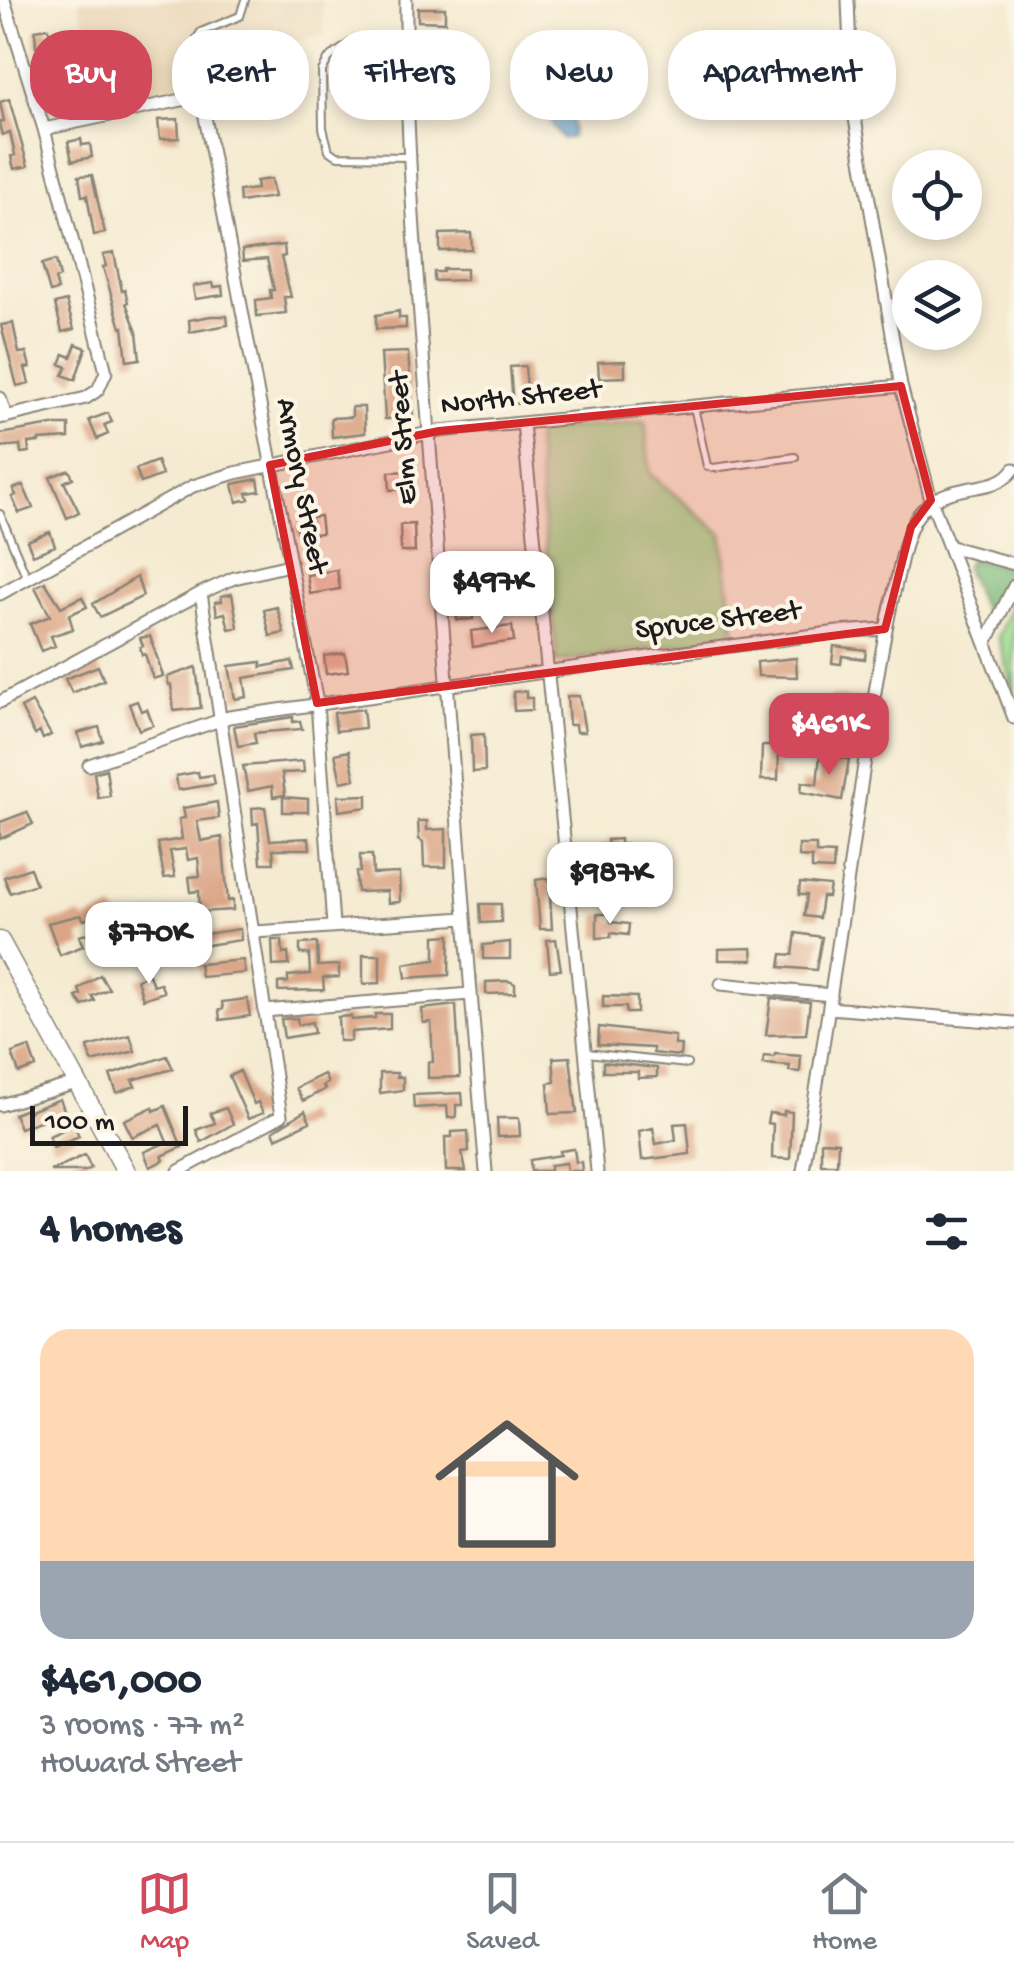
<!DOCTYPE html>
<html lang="en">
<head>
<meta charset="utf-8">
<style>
	:root { --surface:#fff; --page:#f2f2f3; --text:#1f2937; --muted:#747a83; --line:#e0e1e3; --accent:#d1495b }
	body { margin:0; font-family:"Gochi Hand",sans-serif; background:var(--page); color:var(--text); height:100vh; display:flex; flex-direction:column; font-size:38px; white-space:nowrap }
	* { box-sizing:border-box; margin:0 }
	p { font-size:32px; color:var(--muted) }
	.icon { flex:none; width:55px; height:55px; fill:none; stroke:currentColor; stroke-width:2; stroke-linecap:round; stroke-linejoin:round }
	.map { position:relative; height:1171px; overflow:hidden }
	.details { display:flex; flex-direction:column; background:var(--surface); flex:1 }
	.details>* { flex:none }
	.hud { position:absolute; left:30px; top:30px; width:955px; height:90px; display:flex; gap:20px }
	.tools { position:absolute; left:892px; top:150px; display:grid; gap:20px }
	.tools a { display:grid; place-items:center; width:90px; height:90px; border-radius:50%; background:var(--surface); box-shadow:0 5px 15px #0003; font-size:50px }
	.scale { position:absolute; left:30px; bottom:25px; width:158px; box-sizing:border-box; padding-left:10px; border:5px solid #1c1c1c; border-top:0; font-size:28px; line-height:35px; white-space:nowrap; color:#1c1c1c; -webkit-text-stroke:8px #fcf5e5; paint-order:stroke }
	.price { position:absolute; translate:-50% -85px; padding:0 22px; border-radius:20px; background:#fff; color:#222; font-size:32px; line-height:65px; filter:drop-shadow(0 2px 5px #0008) }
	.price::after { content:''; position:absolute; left:50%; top:60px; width:30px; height:22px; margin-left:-15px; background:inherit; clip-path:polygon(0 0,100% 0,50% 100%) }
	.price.active { background:var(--accent); color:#fff }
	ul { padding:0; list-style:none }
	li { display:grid; align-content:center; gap:20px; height:530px; padding:0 40px }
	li+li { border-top:2px solid var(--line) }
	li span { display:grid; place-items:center; height:310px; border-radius:30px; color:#555 }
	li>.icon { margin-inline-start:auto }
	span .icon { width:180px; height:180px; fill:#fffc; stroke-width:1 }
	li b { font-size:42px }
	h2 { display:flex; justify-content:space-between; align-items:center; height:120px; padding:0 40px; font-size:42px }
	.pill { padding:0 35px; border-radius:40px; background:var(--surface); box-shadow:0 5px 15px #0003; font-size:35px; line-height:90px }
	.pill.active { background:var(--accent); color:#fff }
	.tab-bar { display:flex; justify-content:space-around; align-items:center; height:140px; border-top:2px solid var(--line); background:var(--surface); font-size:28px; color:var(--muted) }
	.tab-bar a { display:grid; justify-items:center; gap:5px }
	.tab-bar .active { color:var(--accent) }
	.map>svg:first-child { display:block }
	.built { fill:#ebd8ba }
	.green { fill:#9ddd93; stroke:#5c7c58; stroke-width:2.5 }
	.forest { fill:#7ebc7d; stroke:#4d6c4c; stroke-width:2.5 }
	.water { fill:#5ea1d2; stroke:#3d5e77; stroke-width:2.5 }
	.building { fill:#dba687 }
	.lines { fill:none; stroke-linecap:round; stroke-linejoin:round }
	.lane-casing { stroke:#888477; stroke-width:10 }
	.street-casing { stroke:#888477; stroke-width:15 }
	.secondary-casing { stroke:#888477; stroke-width:21 }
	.lane { stroke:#fff; stroke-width:6 }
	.street { stroke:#fff; stroke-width:11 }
	.secondary { stroke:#fff; stroke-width:18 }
	.marked { fill:#d62828; fill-opacity:0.2; stroke:#d62828; stroke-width:8; stroke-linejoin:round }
	.labels { text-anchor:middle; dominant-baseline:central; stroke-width:8; stroke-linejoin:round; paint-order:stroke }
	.street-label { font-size:30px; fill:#1c1c1c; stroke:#fcf5e5 }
</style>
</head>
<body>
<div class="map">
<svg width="1014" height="1171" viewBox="0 0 1014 1171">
	<rect width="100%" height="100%" fill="#fcf5e5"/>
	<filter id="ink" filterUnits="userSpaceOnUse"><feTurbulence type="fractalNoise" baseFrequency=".01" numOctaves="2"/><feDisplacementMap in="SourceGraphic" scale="20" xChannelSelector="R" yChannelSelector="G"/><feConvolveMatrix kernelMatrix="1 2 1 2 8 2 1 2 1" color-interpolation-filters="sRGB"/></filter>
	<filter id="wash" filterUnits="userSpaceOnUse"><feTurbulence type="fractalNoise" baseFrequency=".0048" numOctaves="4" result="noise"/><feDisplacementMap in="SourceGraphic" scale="40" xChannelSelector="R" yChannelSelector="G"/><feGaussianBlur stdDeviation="2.25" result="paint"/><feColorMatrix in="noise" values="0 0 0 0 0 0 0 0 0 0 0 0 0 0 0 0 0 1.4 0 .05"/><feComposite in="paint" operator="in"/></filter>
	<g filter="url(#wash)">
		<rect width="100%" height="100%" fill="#f5ebd2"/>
		<path class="built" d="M78,0H322L324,35L258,50L262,78L209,88L207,80L107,102Z"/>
		<path class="green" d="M645,421L650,474L722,534L735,637L557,662L535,432Z
			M1014,597V695L998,636Z"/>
		<path class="forest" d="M970,559L1013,569V577L988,620L965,568Z"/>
		<path class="water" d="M557,89L565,93C570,107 575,123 571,137L563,139C551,127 542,108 549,91Z"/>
		<g id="blocks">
			<path class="building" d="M418,8H445V22L418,21Z
				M48,28L52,42L55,41L62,76L68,75L70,87L53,89L48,53L44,45L36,47L35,30Z
				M437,55L439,81H444V95H451L452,105L423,110V96H427L426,69H418L417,56Z
				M9,99L28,166L14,169L11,156L15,155L10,132L2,135L0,128V122L4,121L0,102Z
				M178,119L179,138L160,139L158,120Z
				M81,139L82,145L90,144L92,157L72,161L68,142Z
				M92,175L105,233L94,235L87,195L82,196L79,176Z
				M271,179L274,197L240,202L239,191L257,189L256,181Z
				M471,233L472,250L440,251V234Z
				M284,245L285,256L281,257L291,297H284L286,313L257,316L256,300L271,298L270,290H274L267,259L243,261L242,250Z
				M114,253L122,291L125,290L128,302L126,303L137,332L140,359L127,361L123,327L121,328L103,267L106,266L103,255Z
				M56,260L60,277L55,279L58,290L50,292L42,264Z
				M443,269H466V280L434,281V272H443Z
				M213,283L214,287L222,286L223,295L195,299L193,286Z
				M66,301L74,329L62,332L55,304Z
				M399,311V318H406V328L376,329V315Z
				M211,316H227L228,325L190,332L189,320Z
				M13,323L19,353L26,352L30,367L25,368L29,383L17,386L1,325Z
				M76,344L86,348L75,380L63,375L67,367L60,364L64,354L71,357Z
				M408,352L413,418L385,419L381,353Z
				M625,361V377L599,378L598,362Z
				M525,366L528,403L513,404L510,367Z
				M352,407H364L365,433L332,437L331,418L352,417Z
				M108,413L112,422L104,425L108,434L97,439L89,420Z
				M52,425H69V438L39,440V442L28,443L29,452L21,453L20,445L0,447V434Z
				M157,461L162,475L141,483L136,469Z
				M69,470L73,478L64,482L79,512L67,518L50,477Z
				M414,471L415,489L390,490L389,472Z
				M258,479L260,491L247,493L249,499L237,502L233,484Z
				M23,485L33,508L19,513L12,497L16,495L13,489Z
				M320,516L322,533L297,536L296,526L311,524V517Z
				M414,524L415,552H401L400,525Z
				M50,532L55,546L33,555L27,541Z
				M523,563L524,579L503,580V564Z
				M337,570L340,589L310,594L307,575Z
				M137,577L143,596L100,617L93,604Z
				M45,582L61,607L82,597L87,607L69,615L73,629L51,636L55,646L41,651L30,624L50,616L35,587Z
				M232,594L238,627L229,629L225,613L217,615L215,602L222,601L221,596Z
				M472,599L473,619L457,620L456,600Z
				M277,607L284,633L270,636L264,610Z
				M512,626L514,641L473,647L471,631Z
				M150,636L163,676L153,679L145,654L142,655L140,647L143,646L140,638Z
				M834,646L866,650L865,659L842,656L841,664L832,663Z
				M345,653L348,671L326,674L324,656Z
				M796,658L797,677L758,676L757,662Z
				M292,661L294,670L244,678L247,697L235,699L229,666L261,662V667Z
				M98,666L104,680L72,693L65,679Z
				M196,667L201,708L174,711L171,685H169L167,677Z
				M526,691V698H532V710L514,711L513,692Z
				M567,696H579L585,732H576L575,725H569Z
				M831,696L857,699V717L829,711Z
				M137,701L141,711L147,709L153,725L139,730L129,704Z
				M32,702L51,735L43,739L40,732L35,735L21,708Z
				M363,709L365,728L336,731L334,713Z
				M293,717V722L300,721L302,729L254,733L256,743L238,746L234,726Z
				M99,727L103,741L82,747L78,733Z
				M484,734L485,771L472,772L471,735Z
				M762,746H779L778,780H761Z
				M349,751L355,779L341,782L335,754Z
				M820,755L849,759L842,800L801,792L802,782L817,784Z
				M303,761L304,772L282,773L285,795L273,797L272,786L248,791L243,766Z
				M106,769L110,796L98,798L94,773Z
				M198,772L199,777L213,775L215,784L178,790L176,776Z
				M367,795V807L339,811L338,796Z
				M283,797L308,799V812H283Z
				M217,802L219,818L197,821L201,841L222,837L228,901L233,900V910L200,912L199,891L191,892L189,877L200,876L198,858L188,860L186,849L170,851L175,877L164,878L158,843L182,839L179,819L185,818L183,808Z
				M265,807L270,840L309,838L310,849H273L274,863H261L258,823L253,824L252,808Z
				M27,812L33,824L0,839V822Z
				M418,821H427V830L446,829V867H424L423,842L419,839Z
				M620,839V845L629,844V854L600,855L599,846H608L607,840Z
				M799,845H816V853L834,854L833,870L812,869V858L799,857Z
				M360,855H372L373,874L399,873L400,902L388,903L387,891L357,892L356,872H360Z
				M30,868L36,884L10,893L4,877Z
				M615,875L616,892L587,893L586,876Z
				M549,878L552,929H540L536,880Z
				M800,883L830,886L828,897H822L819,918L804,916L807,895H799Z
				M480,904H501V922L481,923Z
				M114,909L121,924L79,936L83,946L60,955L48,923L81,915L84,920Z
				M597,914H610L611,922L629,924L628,935L611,933V937L597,938Z
				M240,929L241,940L200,946L198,935Z
				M796,933L822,937L816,970L780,967L782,954L793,955Z
				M450,935L449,975L406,978L404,964L435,960V936Z
				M556,939L561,970L550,971L547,940Z
				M272,940H282L283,954L288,953L289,965L273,966Z
				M510,942V959H483V945Z
				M317,943L318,966L339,965V977L323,978L324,990L278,991V983L288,982V976L310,974L309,954H300V944Z
				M752,948L753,960H719V949Z
				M363,955H380V983L363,984Z
				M243,960L245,973L201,977L199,964Z
				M100,975L109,989L92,996L95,1001L83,1006L76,997L81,995L79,989Z
				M149,975L153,985L160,983L164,992L143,999L137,979Z
				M509,981L515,984V993L486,994V982Z
				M603,996L637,997V1013H626V1007H603Z
				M771,998L810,1002L806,1034L766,1035Z
				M247,999L250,1016L220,1020L219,1010L223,1009L222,1002Z
				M456,1005L460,1077L428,1078V1062H433L431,1022L423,1023L422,1009Z
				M375,1014H390V1029L351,1032V1041H339L338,1017L351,1016V1020L375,1018Z
				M297,1018L298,1025L312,1022L314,1033L284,1038L281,1019Z
				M599,1027L675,1036V1045H681L680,1056L653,1053V1048L598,1045Z
				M130,1035L135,1051L92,1062L88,1047Z
				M29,1047L36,1067L19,1073L12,1053Z
				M775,1054L801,1056L800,1072L789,1071L790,1066L763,1064L764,1056L774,1057Z
				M167,1056L173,1069L132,1080L135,1086L117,1093L110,1075Z
				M570,1057L577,1113L550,1114L548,1083L555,1082L553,1058Z
				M603,1062L657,1068V1077L638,1078V1072H603Z
				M240,1071L254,1104L258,1102L263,1113L248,1119L229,1076Z
				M380,1073H397V1077H403V1090L380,1093Z
				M324,1074L328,1083L323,1086L325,1089L303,1101L296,1088Z
				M462,1093L463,1105H456V1117L448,1118L447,1106L414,1108L413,1095Z
				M60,1099L65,1112L20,1128L14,1114L26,1109L27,1112Z
				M165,1106L182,1147L162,1156L164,1160L150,1167L144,1152L167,1142L160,1125L132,1137L124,1120L153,1107L154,1111Z
				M226,1108L233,1124L201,1142L196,1130L215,1123L210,1113Z
				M305,1111L310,1122L276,1138L273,1131Z
				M784,1111L792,1112L790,1159L772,1158L773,1124L767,1123L769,1113L784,1115Z
				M497,1118H519L520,1136L498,1137Z
				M687,1123L690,1154L642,1160L639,1131L653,1128L656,1144L676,1140L674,1124Z
				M74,1125L79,1136L53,1147L49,1136Z
				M468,1131L469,1151L462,1152L466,1171H446L445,1137H452V1132Z
				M821,1141L838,1142L837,1164H821Z
				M574,1149L576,1162H581L582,1171H567L566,1163L550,1165V1171H531L530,1160L561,1155L560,1151Z
				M85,1155L91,1168L86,1171H50Z"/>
		</g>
	</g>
	<g filter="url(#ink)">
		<use href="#blocks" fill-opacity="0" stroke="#888477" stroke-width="2.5"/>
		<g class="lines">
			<g class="lane-casing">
				<path id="lane" d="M405,40L350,43L329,58L322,71L323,128L329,151L338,156L409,157
					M197,57V38L201,32L240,16L245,0
					M694,407L707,466L713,468L795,457
					M0,514L27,578
					M587,1053L687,1064"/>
			</g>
			<g class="street-casing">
				<path id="street" d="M406,0C405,154 420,308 431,461C448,698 465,935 486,1171
					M848,0L852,101L901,386L931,500L1014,718
					M197,58L201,96L317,703L333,925
					M44,129L201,96
					M0,398L6,417
					M0,418L86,398L98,390L106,372L44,129L4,0
					M523,423L597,1171
					M951,547L1014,564
					M0,594L193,486L235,473L439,431L901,386
					M987,641L1014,586
					M0,702L201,593L234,578L289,565
					M89,765L229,717L677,653L838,632L885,629
					M255,932L465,918
					M721,984L831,995
					M829,1008L1014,1023
					M264,1011L470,994
					M0,1105L77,1083
					M179,1171L281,1116L201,593
					M803,1171C824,1043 843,915 861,786C871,718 880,650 896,583C901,563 905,536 916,518C943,476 995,498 1014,469"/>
			</g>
			<g class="secondary-casing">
				<path id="secondary" d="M0,941L126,1171"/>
			</g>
			<use href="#lane" class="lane"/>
			<use href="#street" class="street"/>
			<use href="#secondary" class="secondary"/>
		</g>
	</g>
	<path class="marked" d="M901,386L931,500L911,527L885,629L317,703L270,465L439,431Z"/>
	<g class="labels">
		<g class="street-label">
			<text transform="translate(521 399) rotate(-6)">North Street</text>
			<text transform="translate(405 438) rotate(-94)">Elm Street</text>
			<text transform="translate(300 486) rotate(79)">Armory Street</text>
			<text transform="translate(718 622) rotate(-7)">Spruce Street</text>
		</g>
	</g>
</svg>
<div class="tools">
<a><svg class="icon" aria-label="locate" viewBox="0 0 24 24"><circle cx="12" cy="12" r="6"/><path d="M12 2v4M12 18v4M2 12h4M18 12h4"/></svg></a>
<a><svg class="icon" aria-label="layers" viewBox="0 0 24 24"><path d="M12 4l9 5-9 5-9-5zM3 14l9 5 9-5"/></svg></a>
</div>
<div class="scale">100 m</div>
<b class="price" style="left:492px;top:636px">$497K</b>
<b class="price active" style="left:829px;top:778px">$461K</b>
<b class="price" style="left:610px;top:927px">$987K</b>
<b class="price" style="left:149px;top:987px">$770K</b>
<div class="hud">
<a class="pill active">Buy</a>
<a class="pill">Rent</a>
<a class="pill">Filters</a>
<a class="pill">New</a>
<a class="pill">Apartment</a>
</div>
</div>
<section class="details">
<h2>4 homes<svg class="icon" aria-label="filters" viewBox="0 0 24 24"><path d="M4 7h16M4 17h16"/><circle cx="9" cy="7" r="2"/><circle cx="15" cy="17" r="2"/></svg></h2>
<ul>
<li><span style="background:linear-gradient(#ffd9b3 75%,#9aa5b1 0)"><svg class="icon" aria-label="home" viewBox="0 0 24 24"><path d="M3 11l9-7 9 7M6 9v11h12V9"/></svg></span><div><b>$461,000</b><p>3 rooms · 77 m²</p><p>Howard Street</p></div></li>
</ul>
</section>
<nav class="tab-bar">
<a class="active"><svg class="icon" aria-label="map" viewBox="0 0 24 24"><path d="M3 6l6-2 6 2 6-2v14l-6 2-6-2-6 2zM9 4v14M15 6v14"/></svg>Map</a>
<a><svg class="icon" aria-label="saved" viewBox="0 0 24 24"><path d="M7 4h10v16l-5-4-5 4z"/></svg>Saved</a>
<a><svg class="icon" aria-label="home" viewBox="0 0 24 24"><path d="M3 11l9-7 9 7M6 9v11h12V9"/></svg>Home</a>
</nav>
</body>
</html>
